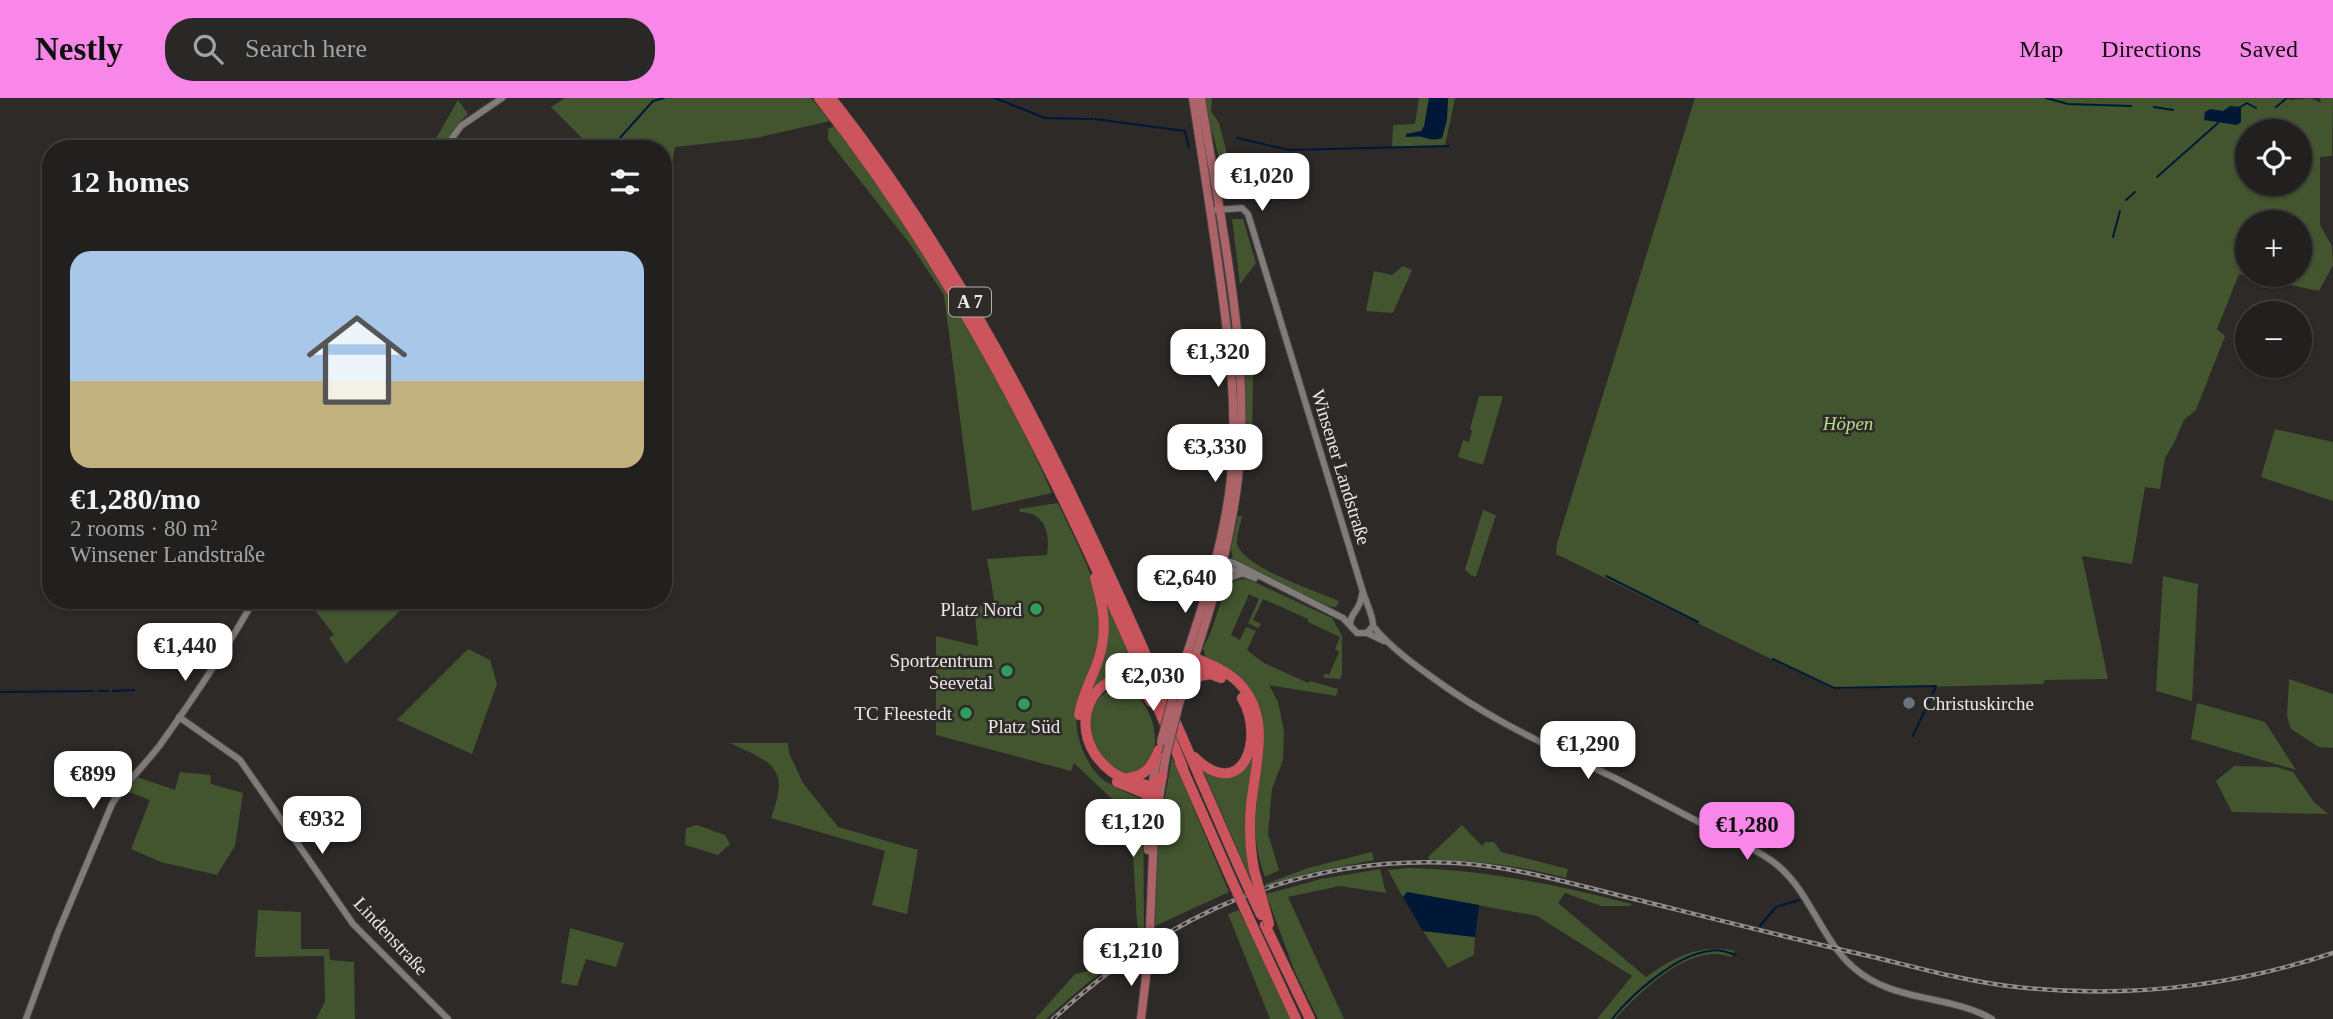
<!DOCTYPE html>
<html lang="en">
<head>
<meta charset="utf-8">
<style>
	:root { --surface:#22201e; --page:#2a2827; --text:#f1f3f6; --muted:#a2a3a4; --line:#3f3e3c; --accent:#f987e9 }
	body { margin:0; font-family:Georgia,serif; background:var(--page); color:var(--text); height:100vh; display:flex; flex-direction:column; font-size:26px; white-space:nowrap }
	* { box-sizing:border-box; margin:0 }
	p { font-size:23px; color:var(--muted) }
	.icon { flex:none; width:38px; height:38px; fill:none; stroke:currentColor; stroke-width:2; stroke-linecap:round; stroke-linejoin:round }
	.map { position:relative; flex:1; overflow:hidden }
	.drawer { position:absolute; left:42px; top:42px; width:630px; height:469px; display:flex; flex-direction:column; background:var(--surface); border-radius:28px; box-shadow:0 2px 5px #0004,0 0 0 2px var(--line) }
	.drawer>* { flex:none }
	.fabs { position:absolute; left:2235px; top:21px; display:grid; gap:14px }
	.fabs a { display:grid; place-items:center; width:77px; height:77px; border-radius:50%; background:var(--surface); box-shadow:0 2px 5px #0004,0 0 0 2px var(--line); font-size:35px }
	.price { position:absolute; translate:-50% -60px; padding:0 16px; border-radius:14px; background:#fff; color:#222; font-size:23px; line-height:46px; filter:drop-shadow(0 2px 4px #0008) }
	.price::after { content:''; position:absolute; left:50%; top:42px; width:21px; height:16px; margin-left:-10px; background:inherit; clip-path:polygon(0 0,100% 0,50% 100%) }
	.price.on { background:var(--accent); color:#111 }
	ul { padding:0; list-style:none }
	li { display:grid; align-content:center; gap:14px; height:371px; padding:0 28px }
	li span { display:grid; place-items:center; height:217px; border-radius:21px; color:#555 }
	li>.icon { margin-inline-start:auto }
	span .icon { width:126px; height:126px; fill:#fffc; stroke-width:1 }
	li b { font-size:30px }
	h2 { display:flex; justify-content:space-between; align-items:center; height:84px; padding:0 28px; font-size:30px }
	header { display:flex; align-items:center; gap:42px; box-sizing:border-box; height:98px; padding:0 35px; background:var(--accent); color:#111 }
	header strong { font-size:33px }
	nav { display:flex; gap:38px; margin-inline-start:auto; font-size:24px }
	.search { width:490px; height:63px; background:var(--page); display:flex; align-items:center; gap:18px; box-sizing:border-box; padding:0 24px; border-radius:28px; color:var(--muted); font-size:26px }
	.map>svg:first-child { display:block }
	.green { fill:#43552f; fill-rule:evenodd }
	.water { fill:#001837 }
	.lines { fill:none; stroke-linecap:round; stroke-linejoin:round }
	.stream { stroke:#001837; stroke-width:2 }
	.minor-casing { stroke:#494645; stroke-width:8 }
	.major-casing { stroke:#494645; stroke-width:10 }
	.highway-casing { stroke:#494645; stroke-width:11 }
	.minor { stroke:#7f7c79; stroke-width:6 }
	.major { stroke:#ad6468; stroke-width:8 }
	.highway { stroke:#cc545d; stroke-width:10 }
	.rail-casing { stroke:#908d8c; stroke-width:4.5 }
	.rail { stroke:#2d2a28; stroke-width:2; stroke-dasharray:5; stroke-linecap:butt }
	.major-bridge-casing { stroke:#494645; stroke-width:10; stroke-linecap:butt }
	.highway-bridge-casing { stroke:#494645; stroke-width:11; stroke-linecap:butt }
	.major-bridge { stroke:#ad6468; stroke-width:8 }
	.highway-bridge { stroke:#cc545d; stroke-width:10 }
	.leisure-dot { fill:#2e9e5b; stroke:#2d2a28; stroke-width:2.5 }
	.worship-dot { fill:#6b7280; stroke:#2d2a28; stroke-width:2.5 }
	.labels { text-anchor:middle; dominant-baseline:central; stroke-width:5; stroke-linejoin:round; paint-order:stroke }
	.shield { fill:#2d2a28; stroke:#b2b0ae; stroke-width:2 }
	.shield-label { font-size:18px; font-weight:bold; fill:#ebe9e8 }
	.park-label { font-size:19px; font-style:italic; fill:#b6dd8b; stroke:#2d2a28 }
	.street-label { font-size:19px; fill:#ebe9e8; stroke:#2d2a28 }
	.poi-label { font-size:19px; fill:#ebe9e8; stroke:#2d2a28; text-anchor:end }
</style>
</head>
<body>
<header>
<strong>Nestly</strong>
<div class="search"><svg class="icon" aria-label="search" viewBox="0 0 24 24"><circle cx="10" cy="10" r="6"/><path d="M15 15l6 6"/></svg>Search here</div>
<nav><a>Map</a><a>Directions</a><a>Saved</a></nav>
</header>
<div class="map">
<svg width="2333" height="921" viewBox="0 0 2333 921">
	<rect width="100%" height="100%" fill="#2d2a28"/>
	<path class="green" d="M565,0H811L830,23L756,40L675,49L663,115V51H577L583,41L551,9Z
		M1204,0H1212L1211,13L1219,25L1237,95H1223L1225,86L1213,36L1210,33Z
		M1419,0H1455L1445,48L1392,49L1393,27L1415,26Z
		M1695,0H2288L2289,2L2311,0L2321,5L2320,0H2333L2332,58L2320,59V127L2332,148L2333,167L2319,193L2239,176L2217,231L2225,238L2196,312L2184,322L2175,343L2165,360L2160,391L2145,389L2132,466L2082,458L2108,581L2045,582L2043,586L1833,591L1556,456L1557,445ZM2247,33H2300V86H2247ZM2247,124H2300V177H2247Z
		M458,2L468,16L458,26L442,51H430Z
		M834,28C864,65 891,106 917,146C967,225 1014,308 1052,395L972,413L944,197L910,146L828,42V31Z
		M1232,121H1243L1256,165L1240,186Z
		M1403,168L1412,172L1393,215L1366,213L1374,173L1392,177Z
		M1253,269L1252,349L1244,348L1243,270Z
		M1479,298H1503L1483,367L1458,359L1463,342L1469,344L1472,333L1470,331Z
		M2275,331L2333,344V403L2261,379Z
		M1058,405C1073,439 1099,483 1101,520C1102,552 1086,577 1078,607C1071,629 1085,670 1105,683C1117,691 1131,696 1143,702L1144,833L1140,836L1137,825L1131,719L1074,665L1071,673L936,637V538L978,548L974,508L995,507L987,461L1047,457C1050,435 1046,415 1020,414L1019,411Z
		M1483,412L1496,417L1476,479L1470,477L1465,471Z
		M1238,418H1242C1241,426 1236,437 1237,445C1240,468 1318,494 1339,503L1336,509H1331L1260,476L1233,461L1231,451Z
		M2163,478L2198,486L2192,603L2156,593Z
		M1244,481L1252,483L1332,520L1342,538V576L1340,581L1323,580L1325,575L1329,577L1339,554L1335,551L1340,539L1308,524V521L1263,501L1253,522L1261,526L1258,530L1248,525L1259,501L1249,496L1231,537L1240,542L1246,529L1256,533L1247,552L1264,565L1308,585L1310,583L1338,591L1336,598L1269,587L1278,604L1284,633L1283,662L1272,691L1268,736L1279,772L1265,779C1259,763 1256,747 1255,731C1253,683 1284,611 1235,576C1227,569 1215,566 1206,561L1203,550L1210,536L1224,495L1235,483Z
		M1104,498L1146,591L1115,578L1099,585L1090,593C1104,558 1113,537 1104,498Z
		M312,502H411L346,566L329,540L334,537L315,512L322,507Z
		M468,551L490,562L497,586L472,656L397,622Z
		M2289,581L2333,596V650L2319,649L2291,631L2287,618Z
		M1120,588C1155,595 1172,667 1132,677C1104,684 1062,605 1120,588Z
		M2197,605L2265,624L2296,672L2191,641Z
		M730,645H788L789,655L803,685L838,729L918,752L907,816L872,807L885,753L771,720C790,669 773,665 730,645Z
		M1256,653L1252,777L1249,778L1203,672L1209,676L1249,664Z
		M1172,659L1229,794L1155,828L1158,740Z
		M2234,668L2277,669L2293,674L2314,704L2328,716L2232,714L2216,683Z
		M180,674L210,677L211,686L243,695L235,748L217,777L161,764L131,751L150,702L126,693L137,679L175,692Z
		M697,727L725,737L730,746L718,757L685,747L686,730Z
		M1462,727L1482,748L1486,744H1494L1501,754L1568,771L1566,780C1521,768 1476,762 1429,762L1428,759Z
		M1372,754L1374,762L1308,775L1266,788L1265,786L1308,770Z
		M1409,770C1488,772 1556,787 1632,806L1630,808H1601L1565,795L1558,805L1646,879C1674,859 1700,845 1735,853L1731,859C1691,843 1641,893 1615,921H1597L1632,878L1537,818L1407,794L1403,799L1388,772Z
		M1380,771L1386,795L1340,788L1288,799L1344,921H1318L1295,874L1266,796L1321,781Z
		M258,812L301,814V851H329L330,862L354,864L355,921H316L325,904L324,858L255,859Z
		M1239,812L1291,921H1270L1228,816Z
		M570,830L624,845L616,869L586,861L577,888L561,885Z
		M1423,833L1475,839L1474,857L1448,870Z
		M1145,840V844L1086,886L1046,921H1035L1075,876L1098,871Z"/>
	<path class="water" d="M1429,0H1448L1447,22L1442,40C1433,43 1430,41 1422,39C1417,38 1411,39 1406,39V36L1421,33L1424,28Z
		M2230,8L2241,9V24L2237,27L2204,22L2205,14L2210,11L2223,13Z
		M1407,794L1479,807L1475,839L1423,833L1403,799Z"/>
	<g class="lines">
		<path class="stream" d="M995,0L1045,20L1092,21
			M2046,0L2068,6L2131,8
			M2154,9L2173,12
			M2240,9L2247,5L2256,10
			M2276,9L2287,0
			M1095,21L1185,33L1189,50
			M1237,40L1289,52L1449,48
			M610,51L653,3L664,0
			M2157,79L2218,25
			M2126,102L2135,94
			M2113,139L2120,113
			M1606,478L1698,524
			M1773,561L1834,590L1936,588L1913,638
			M99,593H108
			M113,593L134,592
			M0,594L93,593
			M1760,828L1776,809L1799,802
			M1612,921C1632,896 1676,857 1709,853C1719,851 1727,854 1736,857"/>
		<g class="minor-casing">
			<path id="minor" d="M444,51L461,28L502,0
				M1216,112L1242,110L1248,116L1363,494C1366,504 1374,520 1373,528L1367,535
				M1221,462L1234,465L1343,520L1357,535H1367L1384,543
				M1220,467L1255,480
				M1217,491L1229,480L1241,476
				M1350,526C1351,513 1360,514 1362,496
				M1373,528C1389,548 1409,563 1429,577C1489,622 1549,648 1615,680C1642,694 1668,708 1695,722C1719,734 1744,745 1766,759C1809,785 1817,838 1854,870C1894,905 1948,896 1992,921
				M179,619L240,662L353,826L448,921
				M26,921L58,834L112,706C126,684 144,668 160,647C193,601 226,552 254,502"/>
		</g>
		<g class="major-casing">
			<path id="major" d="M1174,595C1197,524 1223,455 1231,380C1238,310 1229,242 1219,173C1211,115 1202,58 1193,0
				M1179,606C1204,532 1229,459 1238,380C1252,257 1220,122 1201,0
				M1152,689L1157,660
				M1148,752L1150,705
				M1150,830L1154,732L1166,657
				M1141,921L1148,862"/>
		</g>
		<g class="highway-casing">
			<path id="highway" d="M819,0C937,150 1026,317 1105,490C1132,550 1159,609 1183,670
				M831,0C1015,233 1124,509 1243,778
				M1187,557C1205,564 1225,571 1239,585C1272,619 1255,667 1251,708C1249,730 1250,751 1254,772
				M1184,565L1221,580
				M1183,597L1199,578L1211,576
				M1151,604C1114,541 1049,626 1112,674C1124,683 1139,684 1152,689L1158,702
				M1079,617C1082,596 1093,579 1099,560C1108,531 1103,507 1095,480
				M1194,659C1242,706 1266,641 1242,600
				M1180,665L1232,783
				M1128,680C1146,678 1152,668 1159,652
				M1117,684L1146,696L1150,709
				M1149,691L1162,679
				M1265,827L1310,921
				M1254,831L1296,921"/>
		</g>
		<use href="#minor" class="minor"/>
		<use href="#major" class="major"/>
		<use href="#highway" class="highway"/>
		<g class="rail-casing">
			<path id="rail" d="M1053,921C1167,816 1298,757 1456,765C1510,768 1562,783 1614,796C1699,817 1784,839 1869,858C1915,869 1961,882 2008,888C2117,901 2228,890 2333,855"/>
		</g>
		<use href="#rail" class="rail"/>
		<g class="major-bridge-casing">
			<path id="major-bridge" d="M1161,644L1174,595
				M1166,657L1179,606
				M1148,862L1150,830"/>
		</g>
		<g class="highway-bridge-casing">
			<path id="highway-bridge" d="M1254,772L1269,826
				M1243,778L1261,817
				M1232,783L1254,831"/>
		</g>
		<use href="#major-bridge" class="major-bridge"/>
		<use href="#highway-bridge" class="highway-bridge"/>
	</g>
	<g class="leisure-dot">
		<circle cx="1036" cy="511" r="7"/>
		<circle cx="1007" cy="573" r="7"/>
		<circle cx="1024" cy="606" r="7"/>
		<circle cx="966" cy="615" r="7"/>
	</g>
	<circle class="worship-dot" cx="1909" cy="605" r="7"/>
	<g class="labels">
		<rect class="shield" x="949" y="189.5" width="42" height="29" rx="5"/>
		<g class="shield-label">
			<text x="970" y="204">A 7</text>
		</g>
		<g class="park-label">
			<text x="1848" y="325">Höpen</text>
		</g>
		<g class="street-label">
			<text transform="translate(1341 369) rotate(73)">Winsener Landstraße</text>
			<text transform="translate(391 838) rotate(47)">Lindenstraße</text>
		</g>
		<g class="poi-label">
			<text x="1022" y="511">Platz Nord</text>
			<text x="993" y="562">Sportzentrum<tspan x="993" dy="22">Seevetal</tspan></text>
			<text x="1923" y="605" text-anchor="start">Christuskirche</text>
			<text x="952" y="615">TC Fleestedt</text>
			<text x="1024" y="628" text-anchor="middle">Platz Süd</text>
		</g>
	</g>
</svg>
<div class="fabs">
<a><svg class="icon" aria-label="locate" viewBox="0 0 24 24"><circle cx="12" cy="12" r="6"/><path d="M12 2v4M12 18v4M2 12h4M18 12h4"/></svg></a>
<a>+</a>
<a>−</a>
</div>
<b class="price" style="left:1262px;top:115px">€1,020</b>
<b class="price" style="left:1218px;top:291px">€1,320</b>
<b class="price" style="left:1215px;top:386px">€3,330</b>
<b class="price" style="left:1185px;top:517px">€2,640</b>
<b class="price" style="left:185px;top:585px">€1,440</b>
<b class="price" style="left:1153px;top:615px">€2,030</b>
<b class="price" style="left:1588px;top:683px">€1,290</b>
<b class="price" style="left:93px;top:713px">€899</b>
<b class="price" style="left:322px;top:758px">€932</b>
<b class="price" style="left:1133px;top:761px">€1,120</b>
<b class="price on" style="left:1747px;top:764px">€1,280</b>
<b class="price" style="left:1131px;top:890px">€1,210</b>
<section class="drawer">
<h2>12 homes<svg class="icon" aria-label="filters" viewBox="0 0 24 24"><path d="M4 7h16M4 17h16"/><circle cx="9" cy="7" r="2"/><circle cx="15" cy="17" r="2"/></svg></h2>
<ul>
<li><span style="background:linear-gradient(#a9c7e8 60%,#c2b280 0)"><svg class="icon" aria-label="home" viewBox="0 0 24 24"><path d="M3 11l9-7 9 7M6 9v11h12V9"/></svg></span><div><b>€1,280/mo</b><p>2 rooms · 80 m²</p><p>Winsener Landstraße</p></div></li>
</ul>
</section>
</div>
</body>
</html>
